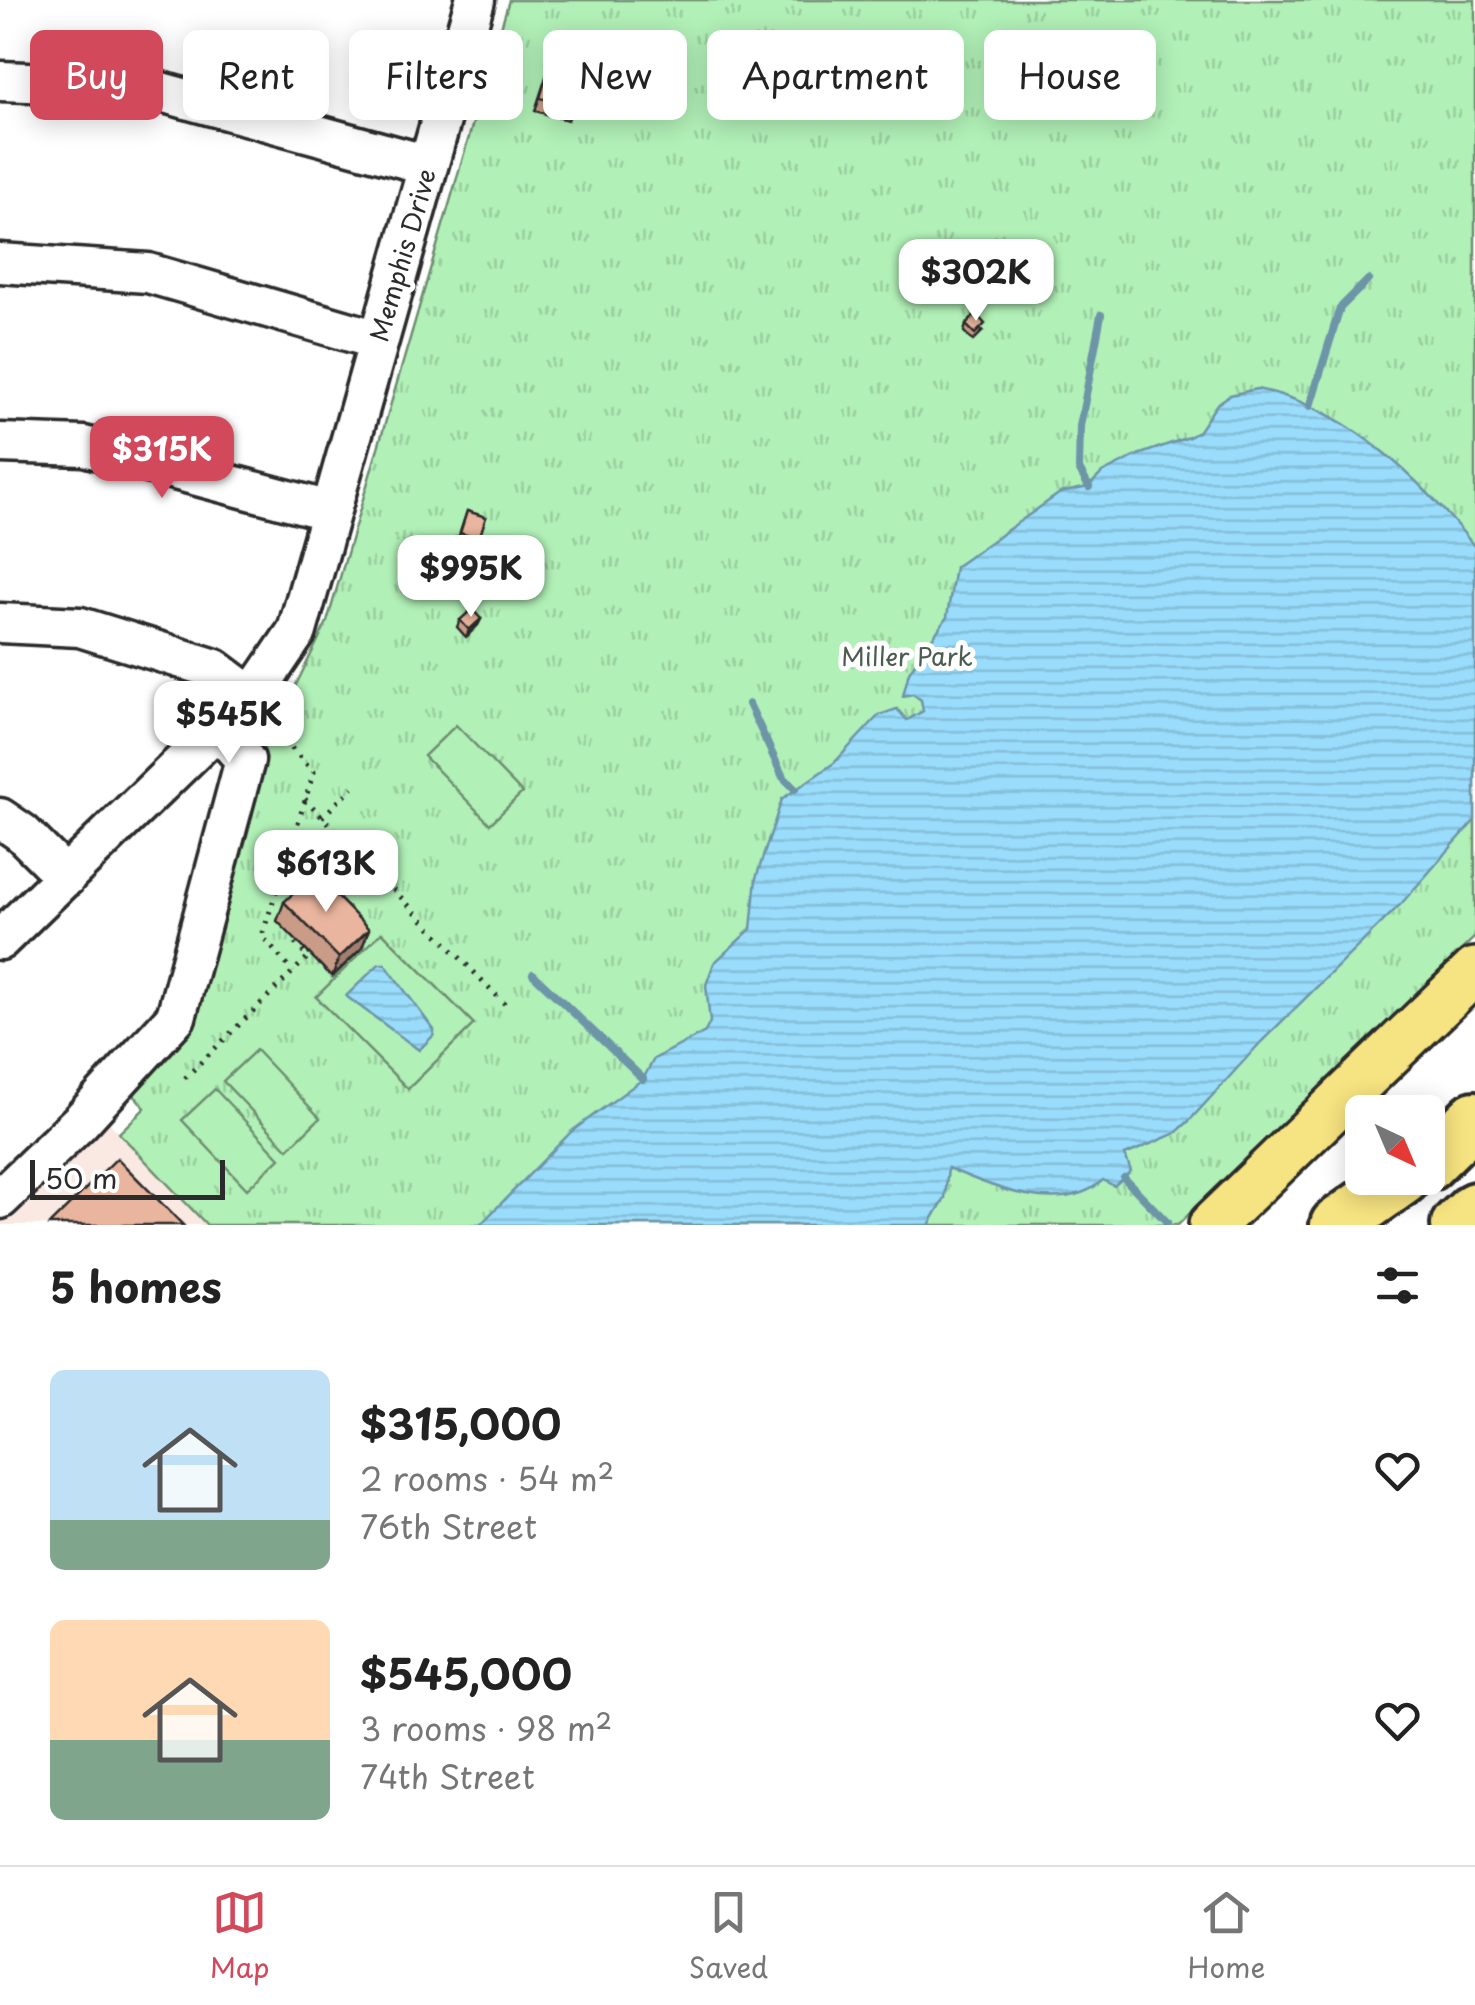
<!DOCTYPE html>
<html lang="en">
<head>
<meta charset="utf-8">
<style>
	:root { --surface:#fff; --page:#f6f6f6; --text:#222; --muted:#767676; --line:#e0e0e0; --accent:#d1495b }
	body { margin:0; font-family:"Playpen Sans",sans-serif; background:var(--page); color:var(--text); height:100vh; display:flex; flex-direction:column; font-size:38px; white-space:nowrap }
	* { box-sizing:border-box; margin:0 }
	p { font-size:32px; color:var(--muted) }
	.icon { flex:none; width:55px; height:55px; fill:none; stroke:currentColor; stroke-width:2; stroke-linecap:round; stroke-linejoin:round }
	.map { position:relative; height:1225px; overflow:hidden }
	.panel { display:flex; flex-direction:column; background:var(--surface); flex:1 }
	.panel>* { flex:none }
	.banner { position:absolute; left:30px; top:30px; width:1415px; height:90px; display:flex; gap:20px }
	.needle { width:65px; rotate:136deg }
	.buttons { position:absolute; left:1345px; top:1095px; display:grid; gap:20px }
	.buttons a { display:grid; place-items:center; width:100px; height:100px; border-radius:15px; background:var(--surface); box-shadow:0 5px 25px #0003; font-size:50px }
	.scale { position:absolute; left:30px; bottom:25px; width:195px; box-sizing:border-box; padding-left:10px; border:5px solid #2b2b2b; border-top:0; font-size:28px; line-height:35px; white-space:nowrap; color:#2b2b2b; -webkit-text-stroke:8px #fff; paint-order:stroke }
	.price { position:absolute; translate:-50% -85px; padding:0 22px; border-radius:20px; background:#fff; color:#222; font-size:32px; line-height:65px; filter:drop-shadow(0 2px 5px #0008) }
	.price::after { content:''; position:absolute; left:50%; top:60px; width:30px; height:22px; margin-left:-15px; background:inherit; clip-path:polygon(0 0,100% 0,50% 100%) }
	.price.active { background:var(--accent); color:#fff }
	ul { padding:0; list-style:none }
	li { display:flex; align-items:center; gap:30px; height:250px; padding:0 50px }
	li span { display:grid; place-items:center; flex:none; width:280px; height:200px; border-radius:15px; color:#555 }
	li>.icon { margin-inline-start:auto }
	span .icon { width:120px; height:120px; fill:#fffc; stroke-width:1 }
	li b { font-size:42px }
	h2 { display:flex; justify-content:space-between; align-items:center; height:120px; padding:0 50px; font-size:42px }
	.chip { padding:0 35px; border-radius:15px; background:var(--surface); box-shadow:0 5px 25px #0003; font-size:35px; line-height:90px }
	.chip.active { background:var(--accent); color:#fff }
	.tab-bar { display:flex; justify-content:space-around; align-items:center; height:140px; border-top:2px solid var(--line); background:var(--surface); font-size:28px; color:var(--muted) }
	.tab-bar a { display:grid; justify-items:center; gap:5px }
	.tab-bar .active { color:var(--accent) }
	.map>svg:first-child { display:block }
	.built { fill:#f9e9e2 }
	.park { fill:url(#park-tufts); stroke:#6e8e71; stroke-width:2.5 }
	.garden { fill:#b1f0b7; stroke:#6e8e71; stroke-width:2.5 }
	.water { fill:url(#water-rules); stroke:#6d95a8; stroke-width:2.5 }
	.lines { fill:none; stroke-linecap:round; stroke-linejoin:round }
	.stream { stroke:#6d95a8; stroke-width:8 }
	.minor-casing { stroke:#2b2b2b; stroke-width:45 }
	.major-casing { stroke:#2b2b2b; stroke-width:52 }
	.highway-casing { stroke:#2b2b2b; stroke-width:60 }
	.path { stroke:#2b2b2b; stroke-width:5; stroke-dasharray:2.5 8; stroke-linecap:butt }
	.minor { stroke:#fff; stroke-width:38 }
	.major { stroke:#f6e381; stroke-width:45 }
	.highway { stroke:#f6e381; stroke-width:52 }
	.wall { fill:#c99c88; stroke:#2b2b2b; stroke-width:2.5 }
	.shaded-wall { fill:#a47f6f; stroke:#2b2b2b; stroke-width:2.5 }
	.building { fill:#eab59e; stroke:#2b2b2b; stroke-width:2.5 }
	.labels { text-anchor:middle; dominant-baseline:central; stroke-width:10; stroke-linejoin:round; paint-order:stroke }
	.street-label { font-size:25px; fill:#2b2b2b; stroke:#fff }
	.park-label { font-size:25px; fill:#4c5c4e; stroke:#fff }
</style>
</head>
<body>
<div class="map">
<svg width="1475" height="1225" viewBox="0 0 1475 1225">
	<defs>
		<pattern id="park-tufts" width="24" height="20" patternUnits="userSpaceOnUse" patternTransform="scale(2.5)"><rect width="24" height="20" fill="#b1f0b7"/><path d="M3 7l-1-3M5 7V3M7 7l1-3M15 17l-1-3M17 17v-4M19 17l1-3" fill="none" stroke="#98ce9e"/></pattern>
		<pattern id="water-rules" width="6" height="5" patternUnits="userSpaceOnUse" patternTransform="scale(2.5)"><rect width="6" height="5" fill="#99dcfb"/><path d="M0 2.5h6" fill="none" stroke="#84bdd7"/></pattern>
	</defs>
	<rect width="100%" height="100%" fill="#fff"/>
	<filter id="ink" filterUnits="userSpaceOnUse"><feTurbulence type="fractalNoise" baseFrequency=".01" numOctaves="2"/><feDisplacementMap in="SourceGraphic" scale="20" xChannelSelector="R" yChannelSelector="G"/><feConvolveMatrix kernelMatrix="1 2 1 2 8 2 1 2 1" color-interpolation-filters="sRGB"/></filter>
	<g filter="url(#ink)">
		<path class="built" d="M103,1116L207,1225H0V1215Z"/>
		<path class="park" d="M509,0H1475V937L1178,1225H207L119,1133L145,1108L130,1090L182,1039L260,745L295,711L290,697L327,622Z"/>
		<path class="garden" d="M456,725L522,793L490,824L424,756Z
			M382,932L474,1024L408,1089L316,997Z
			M256,1050L320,1118L288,1149L223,1081Z
			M215,1089L280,1158L247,1189L182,1120Z"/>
		<path class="water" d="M1257,389C1346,406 1420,478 1475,547V820L1401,904L1261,1042L1190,1120L1176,1133L1125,1155L1131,1171L1114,1186L1103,1180C1063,1217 991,1187 948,1168L945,1198L929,1225H480L572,1131L643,1079L654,1059L705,1032L710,1022L706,985L714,963L751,929L756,878L782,799L834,763L879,715L897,709L907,720L923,711L921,700L913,694L903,696L909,672L947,617L955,567L1060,493L1088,487L1102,473L1138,455L1189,437L1198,432L1217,404L1230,395Z
			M379,964H385L434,1030V1035L419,1050L346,996Z"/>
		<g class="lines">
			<path class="stream" d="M1310,406L1340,308L1368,280
				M1089,487L1079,469L1080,426L1101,315
				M749,704L783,777L795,789
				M533,974L643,1079
				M1124,1178L1167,1222"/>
			<g class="minor-casing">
				<path id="minor" d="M0,81L139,86L428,165
					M0,263L148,273L378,340
					M0,443L84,446L330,511
					M0,623L80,627L215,669L251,696
					M0,818L22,833L66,877
					M0,940L257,690L297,631L475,0
					M0,1199L80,1122L176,1017L245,760L218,729"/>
			</g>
			<g class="major-casing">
				<path id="major" d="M1212,1225L1475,971"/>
			</g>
			<g class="highway-casing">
				<path id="highway" d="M1428,1164L1475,1118
					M1337,1225L1403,1178
					M1458,1225L1475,1209"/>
			</g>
			<path class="path" d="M277,733L314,772L262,936L293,972
				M305,799L506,1005
				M322,817L353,787
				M185,1078L308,957L292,940"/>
			<use href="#minor" class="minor"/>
			<use href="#major" class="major"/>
			<use href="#highway" class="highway"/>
		</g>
		<path class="wall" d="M549,68L573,107L568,120L535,111Z
			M966,325L983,331L973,341L964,332Z
			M467,511L486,517L476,545L458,539Z
			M481,619L478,625L466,637L457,627L460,620Z
			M284,902L362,948L332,977L277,921Z"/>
		<path class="shaded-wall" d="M481,619L478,625L466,637L469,630Z
			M369,929L362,948L332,977L339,958Z"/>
		<path class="building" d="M549,68L582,77L573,107L540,98Z
			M976,314L985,324L975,334L966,325Z
			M467,511L486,517L479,539L460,533Z
			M472,609L481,619L469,630L460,620Z
			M314,873L369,929L339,958L284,902Z
			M117,1158L183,1225H49Z"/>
	</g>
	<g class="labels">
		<g class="street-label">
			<text transform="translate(402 255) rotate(-74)">Memphis Drive</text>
		</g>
		<g class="park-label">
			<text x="907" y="656">Miller Park</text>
		</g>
	</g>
</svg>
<div class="buttons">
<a><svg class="needle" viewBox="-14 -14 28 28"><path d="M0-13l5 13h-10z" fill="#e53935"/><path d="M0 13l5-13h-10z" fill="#767676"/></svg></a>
</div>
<div class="scale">50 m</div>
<b class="price" style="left:976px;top:324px">$302K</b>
<b class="price active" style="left:162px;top:501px">$315K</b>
<b class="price" style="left:471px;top:620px">$995K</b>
<b class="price" style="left:229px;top:766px">$545K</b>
<b class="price" style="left:326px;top:915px">$613K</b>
<div class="banner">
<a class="chip active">Buy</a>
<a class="chip">Rent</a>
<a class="chip">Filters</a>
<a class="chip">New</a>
<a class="chip">Apartment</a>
<a class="chip">House</a>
</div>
</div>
<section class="panel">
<h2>5 homes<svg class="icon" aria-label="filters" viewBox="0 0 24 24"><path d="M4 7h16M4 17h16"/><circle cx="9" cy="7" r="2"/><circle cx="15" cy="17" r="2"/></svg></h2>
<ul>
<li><span style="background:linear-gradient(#bfe0f5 75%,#7fa58c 0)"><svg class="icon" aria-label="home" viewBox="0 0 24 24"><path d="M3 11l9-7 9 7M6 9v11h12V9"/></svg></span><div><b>$315,000</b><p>2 rooms · 54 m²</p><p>76th Street</p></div><svg class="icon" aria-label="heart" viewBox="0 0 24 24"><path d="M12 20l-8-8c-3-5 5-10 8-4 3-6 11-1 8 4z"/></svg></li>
<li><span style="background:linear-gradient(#ffd9b3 60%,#7fa58c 0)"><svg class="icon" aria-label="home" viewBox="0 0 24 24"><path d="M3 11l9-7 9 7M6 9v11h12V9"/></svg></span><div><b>$545,000</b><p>3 rooms · 98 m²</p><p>74th Street</p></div><svg class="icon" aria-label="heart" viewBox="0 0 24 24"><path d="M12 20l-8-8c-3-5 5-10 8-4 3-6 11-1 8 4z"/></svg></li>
</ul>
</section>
<nav class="tab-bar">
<a class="active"><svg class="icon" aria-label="map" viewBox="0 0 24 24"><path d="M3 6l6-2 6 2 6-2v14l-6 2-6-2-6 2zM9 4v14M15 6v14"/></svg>Map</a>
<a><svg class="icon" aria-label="saved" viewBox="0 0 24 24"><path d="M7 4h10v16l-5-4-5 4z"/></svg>Saved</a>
<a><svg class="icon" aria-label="home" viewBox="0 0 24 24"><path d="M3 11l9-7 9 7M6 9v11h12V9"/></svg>Home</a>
</nav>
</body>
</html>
